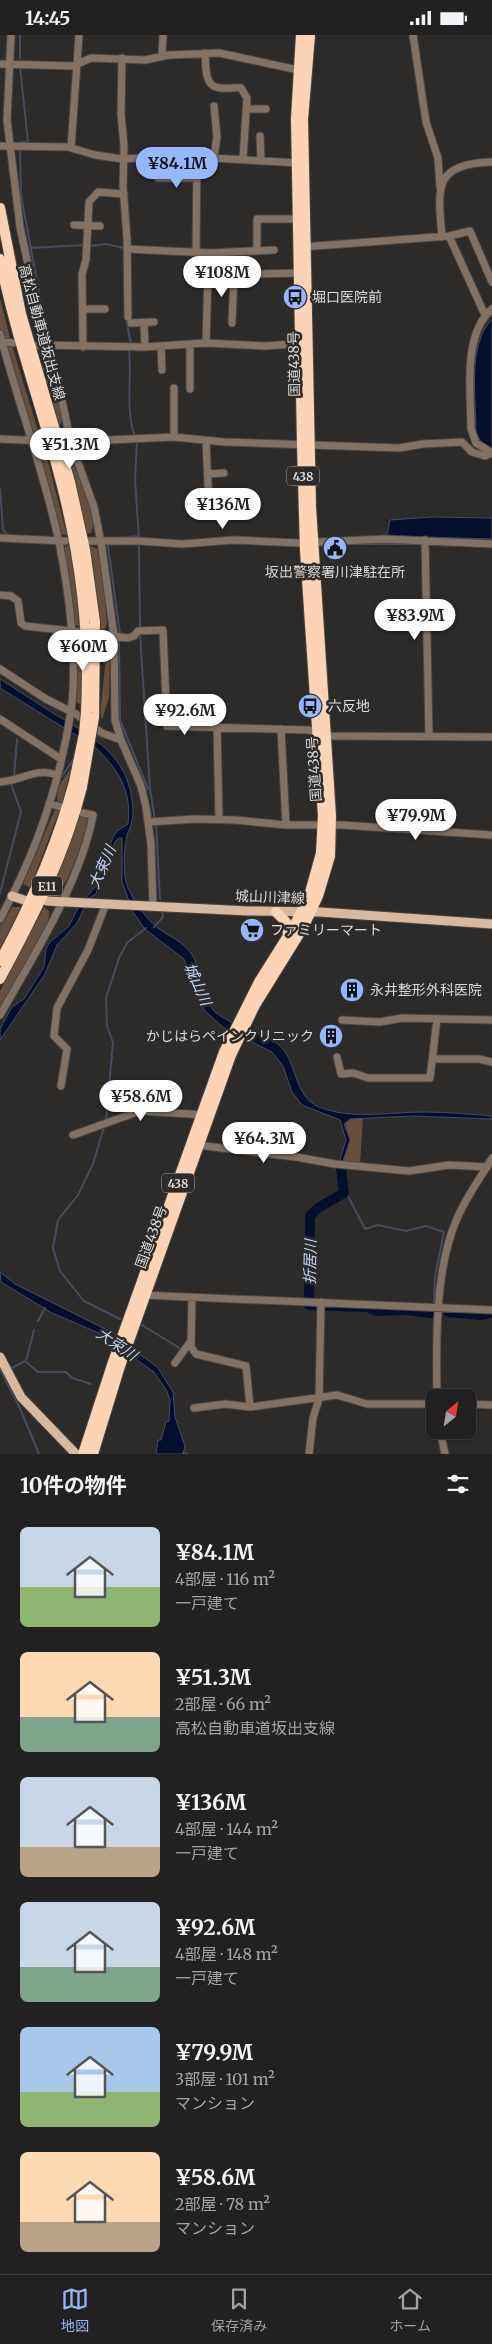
<!DOCTYPE html>
<html lang="ja">
<head>
<meta charset="utf-8">
<style>
	:root { --surface:#222020; --page:#2e2d2d; --text:#f1f3f6; --muted:#a2a3a5; --line:#3f3e3e; --accent:#96b6fd }
	body { margin:0; font-family:Merriweather,"Noto Sans JP",serif; background:var(--page); color:var(--text); height:100vh; display:flex; flex-direction:column; font-size:19px; white-space:nowrap }
	* { box-sizing:border-box; margin:0 }
	p { font-size:16px; color:var(--muted) }
	.icon { flex:none; width:28px; height:28px; fill:none; stroke:currentColor; stroke-width:2; stroke-linecap:round; stroke-linejoin:round }
	.map { position:relative; height:1419px; overflow:hidden }
	.details { display:flex; flex-direction:column; background:var(--surface); flex:1 }
	.details>* { flex:none }
	.needle { width:32px; rotate:30deg }
	.controls { position:absolute; left:426px; top:1354px; display:grid; gap:10px }
	.controls a { display:grid; place-items:center; width:50px; height:50px; border-radius:8px; background:var(--surface); box-shadow:0 1px 4px #0004,0 0 0 1px var(--line); font-size:25px }
	.price { position:absolute; translate:-50% -42px; padding:0 11px; border-radius:18px; background:#fff; color:#222; font-size:16px; line-height:32px; filter:drop-shadow(0 1px 2px #0008) }
	.price::after { content:''; position:absolute; left:50%; top:30px; width:15px; height:11px; margin-left:-8px; background:inherit; clip-path:polygon(0 0,100% 0,50% 100%) }
	.price.active { background:var(--accent); color:#111 }
	ul { padding:0; list-style:none }
	li { display:flex; align-items:center; gap:15px; height:125px; padding:0 20px }
	li span { display:grid; place-items:center; flex:none; width:140px; height:100px; border-radius:8px; color:#555 }
	li>.icon { margin-inline-start:auto }
	span .icon { width:60px; height:60px; fill:#fffc; stroke-width:1 }
	li b { font-size:21px }
	h2 { display:flex; justify-content:space-between; align-items:center; height:60px; padding:0 20px; font-size:21px }
	.status { display:flex; justify-content:space-between; align-items:center; height:35px; padding:0 25px; background:var(--surface); direction:ltr }
	.status svg { height:14px; fill:currentColor }
	.dock { display:flex; justify-content:space-around; align-items:center; height:70px; border-top:1px solid var(--line); background:var(--surface); font-size:14px; color:var(--muted) }
	.dock a { display:grid; justify-items:center; gap:2px }
	.dock .active { color:var(--accent) }
	.map>svg:first-child { display:block }
	.green { fill:#664f3c }
	.water { fill:#050f2c; stroke:#464c60 }
	.lines { fill:none; stroke-linecap:round; stroke-linejoin:round }
	.stream { stroke:#464c60; stroke-width:2 }
	.river { stroke:#050f2c; stroke-width:10 }
	.minor-casing { stroke:#494746; stroke-width:9 }
	.major-casing { stroke:#494746; stroke-width:11 }
	.highway-casing { stroke:#494746; stroke-width:12 }
	.minor { stroke:#827265; stroke-width:7 }
	.major { stroke:#d9b89e; stroke-width:9 }
	.highway { stroke:#fcd3b4; stroke-width:10 }
	.highway-bridge-casing { stroke:#494746; stroke-width:12; stroke-linecap:butt }
	.highway-bridge { stroke:#fcd3b4; stroke-width:10 }
	.labels { text-anchor:middle; dominant-baseline:central; stroke-width:5; stroke-linejoin:round; paint-order:stroke }
	.shield { fill:#2d2b2a; stroke:#a8a6a5; stroke-width:1 }
	.shield-label { font-size:12px; font-weight:bold; fill:#dcdbda }
	.poi-label { font-size:14px; fill:#dcdbda; stroke:#2d2b2a; text-anchor:start }
	.street-label { font-size:14px; fill:#dcdbda; stroke:#2d2b2a }
	.water-label { font-size:15px; font-style:italic; fill:#c3d4f9; stroke:#2d2b2a }
</style>
</head>
<body>
<div class="status"><b>14:45</b><svg viewBox="0 0 49 12"><path d="M0 12V9h3v3zM5 12V6h3v6zM10 12V3h3v9zM15 12V0h3v12zM26 1h20v11H26zM47 4h2v5h-2z"/></svg></div>
<div class="map">
<svg width="492" height="1419" viewBox="0 0 492 1419">
	<rect width="100%" height="100%" fill="#2d2b2a"/>
	<path class="green" d="M0,263L10,303H4L0,293Z
		M10,310H12L40,402L32,400L6,315Z
		M40,329C54,342 67,373 60,391Z
		M44,411L67,500L59,499L37,415Z
		M65,412L70,414C77,432 100,482 91,498L87,499Z
		M69,509L78,567L79,591L73,590L63,514Z
		M90,511L98,514L103,536L107,589L104,595H101Z
		M81,600V670L75,666V601Z
		M105,606L110,610L109,662L102,685L100,678L105,632Z
		M71,733L62,769L57,765C56,751 64,744 71,733Z
		M55,774H60L30,853L23,849Z
		M80,780L86,782L89,786C82,804 72,842 60,855C57,858 54,858 50,858Z
		M12,872H21L0,913V894Z
		M44,872L49,876C53,889 9,958 0,974V956Z
		M363,1083L360,1129L343,1128L350,1105L345,1089L350,1084Z"/>
	<path class="water" d="M492,284V413L481,407L476,397C476,363 467,310 492,284Z
		M433,482L492,483V504L387,501L390,485Z
		M0,644C17,655 34,666 51,677C93,702 131,720 133,776C133,787 130,792 127,801C124,813 123,835 126,847C131,863 145,883 158,893C170,902 182,906 191,918C203,935 201,964 215,977C233,992 261,995 279,1010C298,1027 293,1061 319,1072C352,1085 389,1077 424,1077C447,1077 469,1079 492,1081V1084L413,1081L350,1084L344,1089L350,1105L343,1126L345,1145H342L340,1125L346,1105L340,1085L302,1070L292,1057L283,1031L272,1017L224,993L204,975L184,924L145,894L133,877L122,847V803H119L115,807L96,859L89,863L77,888L57,910L45,939L0,1005V994L12,972L24,964L44,932L46,914L50,907L69,891L79,871L96,851L113,802L117,796L128,789C132,755 118,734 95,712L0,653Z
		M0,1237L15,1249L111,1297L158,1333L173,1357L175,1382L185,1411L183,1419H156L158,1405H161L166,1387L169,1386L170,1366L167,1356L154,1337L120,1313L108,1302L52,1278L1,1247Z"/>
	<g class="lines">
		<path class="stream" d="M20,23V0
			M20,32L28,107H21V109
			M20,114L21,160L43,279
			M90,211L106,209L124,213
			M30,213L85,210
			M126,283L131,310
			M129,315C132,343 125,375 135,402
			M137,407L135,445L139,504
			M0,453L3,494L8,501
			M119,503L139,501
			M139,509L140,594
			M342,509H422
			M427,510L465,511
			M108,511L120,599
			M140,599L150,754
			M121,603L119,607L120,685L148,754H150L155,785
			M14,742L17,704
			M55,761L60,744L74,724
			M156,789L160,864
			M39,807L51,774
			M0,858L21,777L11,749
			M0,892L7,879
			M154,892L163,882L162,876
			M106,1085L113,1008L107,991L106,963L119,923L127,908L146,893
			M104,1092L93,1129L78,1160L58,1185L53,1213L60,1236L84,1266L120,1284
			M345,1155L365,1194L378,1190L406,1196L426,1191L444,1197L435,1241L434,1267
			M38,1286L45,1273
			M142,1290L181,1314
			M25,1326L38,1337H66L72,1343L91,1349
			M0,1334L19,1371L39,1419
			M10,1334L25,1326L27,1323L34,1295
			M183,1418L187,1419"/>
		<path class="river" d="M341,1133L344,1158L318,1173L310,1181L309,1270L367,1272L376,1276L407,1275L431,1278
			M448,1277L481,1280L492,1278"/>
		<g class="minor-casing">
			<path id="minor" d="M11,0L7,85L20,192L38,277L41,311L61,361L71,408L94,472L102,513L114,601L115,685L121,705L141,751L146,772L151,809L153,871
				M413,0L426,87L438,123L440,152
				M205,18C206,28 204,49 216,52C224,55 234,52 241,53L247,63L243,124
				M162,21L163,0
				M122,23L121,79L124,111L123,152L127,203L128,282
				M0,29L73,31L91,23L145,25L169,20L219,18L303,36
				M246,74H266
				M260,101L261,126
				M0,111L68,112L95,120L122,124L177,121L299,128
				M71,113L79,0
				M214,122L217,102L214,71
				M158,143H196
				M74,190L100,191
				M449,201L470,196L492,247
				M442,202C438,154 432,129 492,127
				M302,212L449,201L485,280
				M127,214L211,218L274,215
				M257,216V184H300
				M196,217L197,122
				M83,274H105
				M492,274C462,300 471,358 471,394L476,408L492,418
				M131,288L154,287
				M144,288L145,312
				M232,288L234,240
				M0,299C18,368 44,436 59,507C69,557 78,625 71,676C60,748 35,820 0,884
				M0,306L13,308
				M206,308L208,240L303,238
				M38,310L145,312L205,308L266,311L304,308
				M161,311L162,335
				M83,312L82,239L86,225L89,167L98,157L124,159
				M190,354V309
				M174,402V353
				M0,404L42,406
				M206,406L209,470H226
				M64,407L174,402L224,407L399,413L423,409L462,407L472,417L485,421L491,418
				M208,439L224,438
				M0,503L65,506
				M425,505L429,701
				M89,506H139L182,509L234,505L299,508L384,504L492,509
				M0,560L11,561L18,566L21,588L25,591L80,597
				M100,599L128,603L134,601L138,596L163,595L167,691L308,695L332,701L492,702
				M0,634L46,664L76,679L102,698L121,705
				M0,684L61,724
				M217,691L219,784
				M281,694L286,790
				M0,747C21,746 36,732 57,740
				M49,768L61,772
				M149,787L195,784L235,785L286,790H342L492,800
				M0,980C33,922 81,846 93,780L83,778
				M342,985L380,987L402,983L492,985
				M337,1022L341,1039L353,1038L368,1043H430L437,984
				M434,1024H479L492,1027
				M61,1051L67,1014L54,1001L57,973L88,915L106,869
				M73,1100L140,1076L206,1080
				M197,1110L296,1122L335,1129L409,1136L449,1130L487,1132
				M142,1260L492,1275
				M192,1263L191,1312L196,1319L246,1331L250,1372
				M175,1328L190,1307
				M437,1362C436,1309 435,1235 456,1186C465,1163 480,1144 492,1123
				M468,1369L492,1370
				M194,1373L225,1369L250,1372L337,1360L367,1369H435
				M440,1395L445,1419
				M309,1419L313,1383L319,1364L321,1267"/>
		</g>
		<g class="major-casing">
			<path id="major" d="M12,861L24,865
				M47,866L248,876L320,877L492,889
				M0,1322L21,1362L76,1419"/>
		</g>
		<g class="highway-casing">
			<path id="highway" d="M0,173L21,279L70,447L85,515L95,587L94,682
				M0,224C15,301 43,375 62,451C81,526 90,600 86,677
				M276,877L286,887L288,900
				M0,926C31,869 57,810 74,747
				M0,944C33,882 65,821 82,752
				M83,1419L112,1330L224,1017L259,947L293,893L309,861L321,818L323,781L305,515L302,409L296,84L301,0
				M93,1419L120,1331L231,1020L255,970L304,891L318,861L330,821L331,781L311,472L303,84L310,0"/>
		</g>
		<use href="#minor" class="minor"/>
		<use href="#major" class="major"/>
		<use href="#highway" class="highway"/>
		<g class="highway-bridge-casing">
			<path id="highway-bridge" d="M74,747L84,699L86,677
				M82,752L94,682"/>
		</g>
		<use href="#highway-bridge" class="highway-bridge"/>
	</g>
	<defs>
		<g id="bus-disc" transform="scale(1.25)"><circle r="9.5" fill="#96b6fd" stroke="#2d2b2a"/><path d="M-5-6H5V4H4V6H2V4H-2V6H-4V4H-5ZM-3.5-4V0h7V-4ZM-3.5 1.2v1.5H-2V1.2ZM2 1.2v1.5H3.5V1.2Z" fill="#111"/></g>
		<g id="civic-disc" transform="scale(1.25)"><circle r="9.5" fill="#96b6fd" stroke="#2d2b2a"/><path d="M-.6-6.5H3V-4.5H.6V-3L4-1V1h2V6H-6V1h2V-1L-.6-3ZM-1.2 2.5V6h2.4V2.5Z" fill="#111"/></g>
		<g id="supermarket-disc" transform="scale(1.25)"><circle r="9.5" fill="#96b6fd" stroke="#2d2b2a"/><path d="M-6-5.5h2.5l.6 2H6L4.5 2H-2.5L-4.4-4H-6ZM-1.5 3.2a1.3 1.3 0 1 0 .1 0ZM3 3.2a1.3 1.3 0 1 0 .1 0Z" fill="#111"/></g>
		<g id="building-disc" transform="scale(1.25)"><circle r="9.5" fill="#96b6fd" stroke="#2d2b2a"/><path d="M-4-6H4V6H1V3H-1V6H-4ZM-2.5-4.3h1.7v1.8h-1.7ZM.8-4.3h1.7v1.8H.8ZM-2.5-1h1.7V.8h-1.7ZM.8-1h1.7V.8H.8Z" fill="#111"/></g>
	</defs>
	<g fill-rule="evenodd">
		<use href="#bus-disc" x="295" y="262"/>
		<use href="#civic-disc" x="335" y="513"/>
		<use href="#bus-disc" x="310" y="671"/>
		<use href="#supermarket-disc" x="252" y="895"/>
		<use href="#building-disc" x="352" y="955"/>
		<use href="#building-disc" x="331" y="1001"/>
	</g>
	<g class="labels">
		<g class="shield">
			<rect x="287" y="431.5" width="32" height="19" rx="4"/>
			<rect x="32" y="841.5" width="30" height="19" rx="4"/>
			<rect x="162" y="1138.5" width="32" height="19" rx="4"/>
		</g>
		<g class="shield-label">
			<text x="303" y="441">438</text>
			<text x="47" y="851">E11</text>
			<text x="178" y="1148">438</text>
		</g>
		<g class="poi-label">
			<text x="312" y="262">堀口医院前</text>
			<text x="335" y="537" text-anchor="middle">坂出警察署川津駐在所</text>
			<text x="328" y="671">六反地</text>
			<text x="270" y="895">ファミリーマート</text>
			<text x="370" y="955">永井整形外科医院</text>
			<text x="314" y="1001" text-anchor="end">かじはらペインクリニック</text>
		</g>
		<g class="street-label">
			<text transform="translate(42 297) rotate(75)">高松自動車道坂出支線</text>
			<text transform="translate(294 329) rotate(-91)">国道438号</text>
			<text transform="translate(314 734) rotate(-94)">国道438号</text>
			<text transform="translate(270 862) rotate(2)">城山川津線</text>
			<text transform="translate(151 1202) rotate(-70)">国道438号</text>
		</g>
		<g class="water-label">
			<text transform="translate(102 832) rotate(-66)">大束川</text>
			<text transform="translate(198 949) rotate(66)">城山川</text>
			<text transform="translate(310 1227) rotate(-89)">折居川</text>
			<text transform="translate(117 1309) rotate(34)">大束川</text>
		</g>
	</g>
</svg>
<div class="controls">
<a><svg class="needle" viewBox="-14 -14 28 28"><path d="M0-13l5 13h-10z" fill="#e53935"/><path d="M0 13l5-13h-10z" fill="#a2a3a5"/></svg></a>
</div>
<b class="price active" style="left:177px;top:154px">¥84.1M</b>
<b class="price" style="left:222px;top:263px">¥108M</b>
<b class="price" style="left:70px;top:435px">¥51.3M</b>
<b class="price" style="left:223px;top:495px">¥136M</b>
<b class="price" style="left:415px;top:606px">¥83.9M</b>
<b class="price" style="left:83px;top:637px">¥60M</b>
<b class="price" style="left:185px;top:701px">¥92.6M</b>
<b class="price" style="left:416px;top:806px">¥79.9M</b>
<b class="price" style="left:141px;top:1087px">¥58.6M</b>
<b class="price" style="left:264px;top:1129px">¥64.3M</b>
</div>
<section class="details">
<h2>10件の物件<svg class="icon" aria-label="filters" viewBox="0 0 24 24"><path d="M4 7h16M4 17h16"/><circle cx="9" cy="7" r="2"/><circle cx="15" cy="17" r="2"/></svg></h2>
<ul>
<li><span style="background:linear-gradient(#c9d6e8 60%,#8fb573 0)"><svg class="icon" aria-label="home" viewBox="0 0 24 24"><path d="M3 11l9-7 9 7M6 9v11h12V9"/></svg></span><div><b>¥84.1M</b><p>4部屋 · 116 m²</p><p>一戸建て</p></div></li>
<li><span style="background:linear-gradient(#ffd9b3 65%,#7fa58c 0)"><svg class="icon" aria-label="home" viewBox="0 0 24 24"><path d="M3 11l9-7 9 7M6 9v11h12V9"/></svg></span><div><b>¥51.3M</b><p>2部屋 · 66 m²</p><p>高松自動車道坂出支線</p></div></li>
<li><span style="background:linear-gradient(#c9d6e8 70%,#b9a48a 0)"><svg class="icon" aria-label="home" viewBox="0 0 24 24"><path d="M3 11l9-7 9 7M6 9v11h12V9"/></svg></span><div><b>¥136M</b><p>4部屋 · 144 m²</p><p>一戸建て</p></div></li>
<li><span style="background:linear-gradient(#c9d6e8 65%,#7fa58c 0)"><svg class="icon" aria-label="home" viewBox="0 0 24 24"><path d="M3 11l9-7 9 7M6 9v11h12V9"/></svg></span><div><b>¥92.6M</b><p>4部屋 · 148 m²</p><p>一戸建て</p></div></li>
<li><span style="background:linear-gradient(#a9c7e8 65%,#8fb573 0)"><svg class="icon" aria-label="home" viewBox="0 0 24 24"><path d="M3 11l9-7 9 7M6 9v11h12V9"/></svg></span><div><b>¥79.9M</b><p>3部屋 · 101 m²</p><p>マンション</p></div></li>
<li><span style="background:linear-gradient(#ffd9b3 70%,#b9a48a 0)"><svg class="icon" aria-label="home" viewBox="0 0 24 24"><path d="M3 11l9-7 9 7M6 9v11h12V9"/></svg></span><div><b>¥58.6M</b><p>2部屋 · 78 m²</p><p>マンション</p></div></li>
</ul>
</section>
<nav class="dock">
<a class="active"><svg class="icon" aria-label="map" viewBox="0 0 24 24"><path d="M3 6l6-2 6 2 6-2v14l-6 2-6-2-6 2zM9 4v14M15 6v14"/></svg>地図</a>
<a><svg class="icon" aria-label="saved" viewBox="0 0 24 24"><path d="M7 4h10v16l-5-4-5 4z"/></svg>保存済み</a>
<a><svg class="icon" aria-label="home" viewBox="0 0 24 24"><path d="M3 11l9-7 9 7M6 9v11h12V9"/></svg>ホーム</a>
</nav>
</body>
</html>
